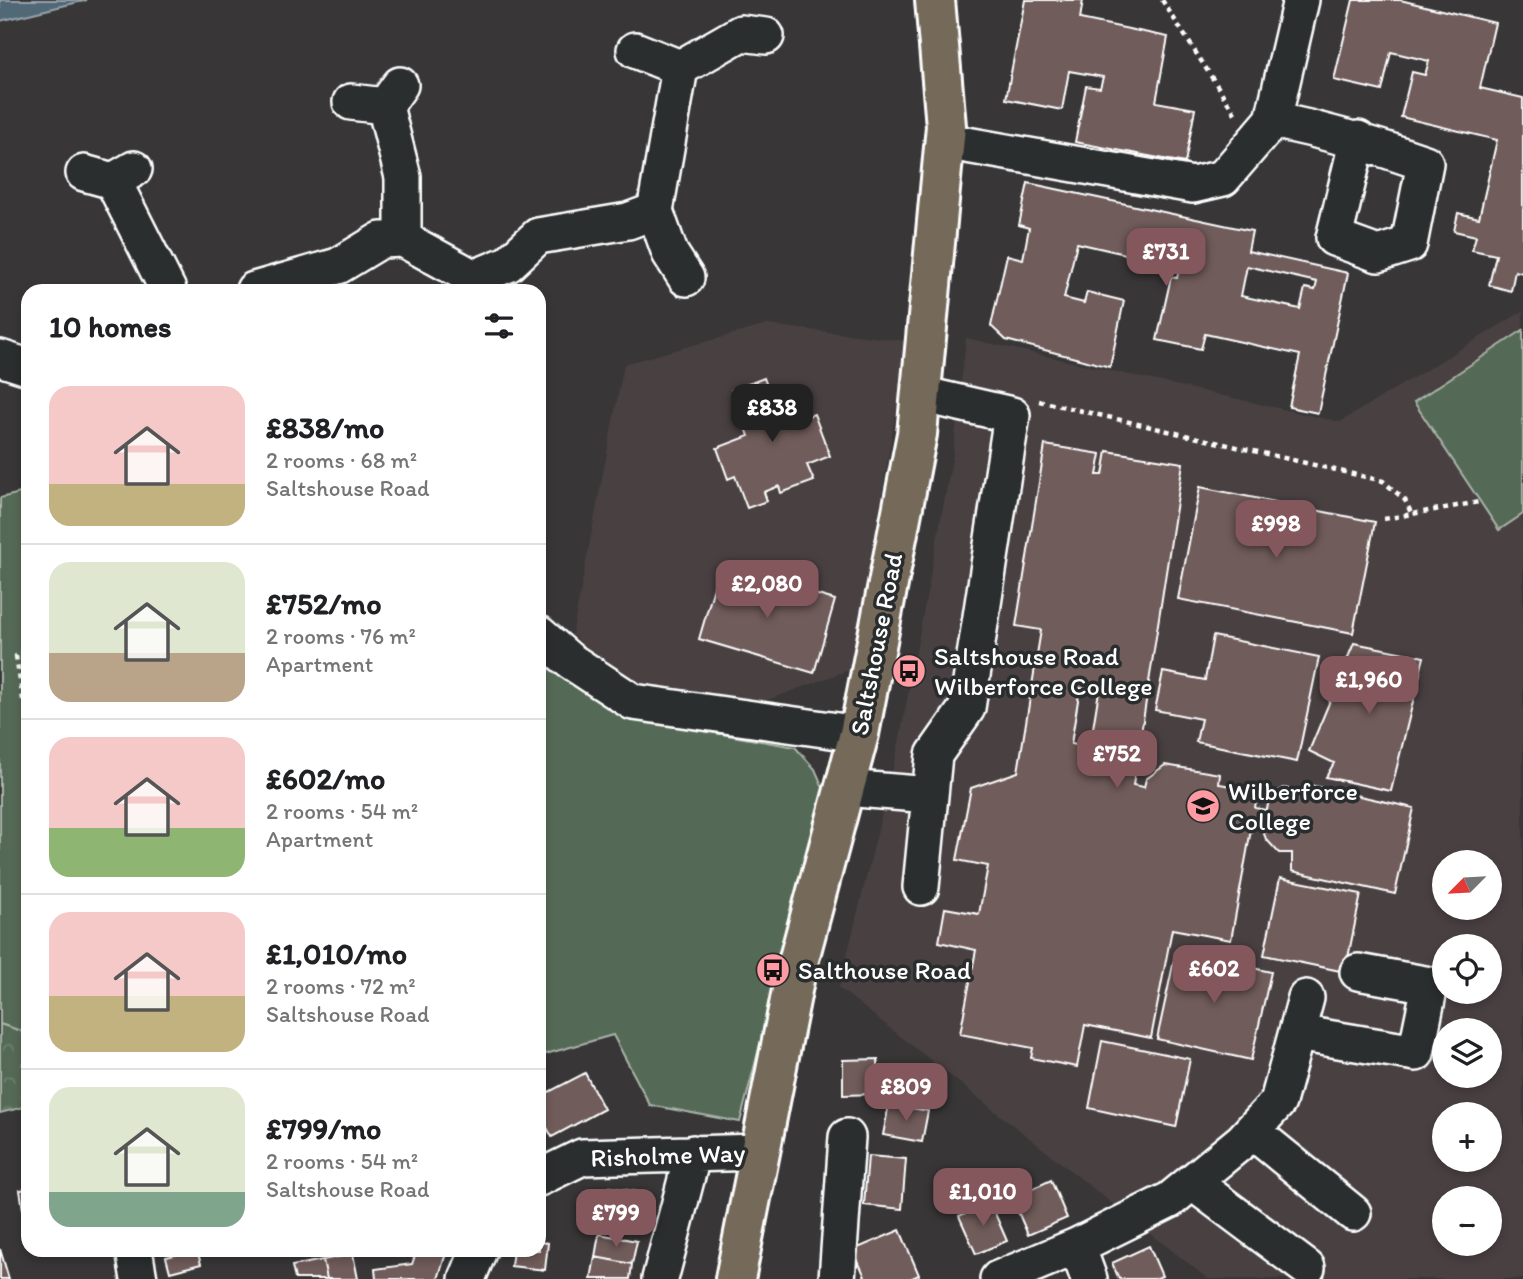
<!DOCTYPE html>
<html lang="en">
<head>
<meta charset="utf-8">
<style>
	:root { --surface:#fff; --page:#f2f2f2; --text:#202124; --muted:#757577; --line:#e0e0e0; --accent:#84575d }
	body { margin:0; font-family:Itim,sans-serif; background:var(--page); color:var(--text); height:100vh; display:flex; flex-direction:column; font-size:26px; white-space:nowrap }
	* { box-sizing:border-box; margin:0 }
	p { font-size:23px; color:var(--muted) }
	.icon { flex:none; width:38px; height:38px; fill:none; stroke:currentColor; stroke-width:2; stroke-linecap:round; stroke-linejoin:round }
	.map { position:relative; flex:1; overflow:hidden }
	.panel { position:absolute; left:21px; top:284px; width:525px; height:973px; display:flex; flex-direction:column; background:var(--surface); border-radius:21px; box-shadow:0 4px 10px #0003 }
	.panel>* { flex:none }
	.needle { width:46px; rotate:246deg }
	.controls { position:absolute; left:1432px; top:850px; display:grid; gap:14px }
	.controls a { display:grid; place-items:center; width:70px; height:70px; border-radius:50%; background:var(--surface); box-shadow:0 4px 10px #0003; font-size:35px }
	.price { position:absolute; translate:-50% -60px; padding:0 16px; border-radius:14px; background:var(--accent); color:#fff; font-size:23px; line-height:46px; filter:drop-shadow(0 2px 4px #0008) }
	.price::after { content:''; position:absolute; left:50%; top:42px; width:21px; height:16px; margin-left:-10px; background:inherit; clip-path:polygon(0 0,100% 0,50% 100%) }
	.price.selected { background:#222; color:#fff }
	ul { padding:0; list-style:none }
	li { display:flex; align-items:center; gap:21px; height:175px; padding:0 28px }
	li+li { border-top:2px solid var(--line) }
	li span { display:grid; place-items:center; flex:none; width:196px; height:140px; border-radius:21px; color:#555 }
	li>.icon { margin-inline-start:auto }
	span .icon { width:84px; height:84px; fill:#fffc; stroke-width:1 }
	li b { font-size:30px }
	h2 { display:flex; justify-content:space-between; align-items:center; height:84px; padding:0 28px; font-size:30px }
	.map>svg:first-child { display:block }
	.built { fill:#484142; fill-rule:evenodd }
	.forest { fill:url(#forest-crowns); stroke:#aab4aa; stroke-width:2 }
	.park { fill:#546a56; stroke:#aab4aa; stroke-width:2 }
	.water { fill:#516876; stroke:#97a4ad; stroke-width:2 }
	.building { fill:#6f5c5a; stroke:#fff; stroke-width:2; fill-rule:evenodd }
	.lines { fill:none; stroke-linecap:round; stroke-linejoin:round }
	.minor-casing { stroke:#fff; stroke-width:40 }
	.major-casing { stroke:#fff; stroke-width:44 }
	.path { stroke:#fff; stroke-width:4.5; stroke-dasharray:5 5; stroke-linecap:butt }
	.minor { stroke:#2a2d2e; stroke-width:35 }
	.major { stroke:#746a5a; stroke-width:38 }
	.labels { text-anchor:middle; dominant-baseline:central; stroke-width:7; stroke-linejoin:round; paint-order:stroke }
	.street-label { font-size:26px; fill:#fff; stroke:#2a2d2e }
	.poi-label { font-size:26px; fill:#fff; stroke:#2a2d2e; text-anchor:start }
</style>
</head>
<body>
<div class="map">
<svg width="1523" height="1279" viewBox="0 0 1523 1279">
	<defs>
		<pattern id="forest-crowns" width="20" height="18" patternUnits="userSpaceOnUse" patternTransform="scale(1.75)"><rect width="20" height="18" fill="#546a56"/><path d="M2 6a3 3 0 1 1 6 0M12 15a3 3 0 1 1 6 0" fill="none" stroke="#6e806f"/></pattern>
	</defs>
	<rect width="100%" height="100%" fill="#383637"/>
	<filter id="ink" filterUnits="userSpaceOnUse"><feTurbulence type="fractalNoise" baseFrequency=".0143" numOctaves="2"/><feDisplacementMap in="SourceGraphic" scale="14" xChannelSelector="R" yChannelSelector="G"/><feConvolveMatrix kernelMatrix="1 2 1 2 8 2 1 2 1" color-interpolation-filters="sRGB"/></filter>
	<g filter="url(#ink)">
		<path class="built" d="M1523,311V1279H1208L839,988L898,748L953,454L966,338L1340,422ZM1444,863H1489V908H1444ZM1444,947H1489V992H1444ZM1444,1031H1489V1076H1444ZM1444,1115H1489V1160H1444ZM1444,1199H1489V1244H1444Z
			M767,325L908,341L852,669L765,701L635,686L572,635L624,364Z"/>
		<path class="forest" d="M0,1024L28,1033V1106L0,1113Z"/>
		<path class="park" d="M1523,330V514L1499,530L1414,402Z
			M28,491V1033L0,1024V498Z
			M539,662L621,716L795,747L815,769L825,792L740,1122L650,1105L613,1035L539,1056Z"/>
		<path class="water" d="M0,0H87L0,21Z"/>
		<path class="building" d="M1025,0H1083L1080,19L1168,37L1156,102L1195,109L1185,163L1075,142L1086,86L1100,88L1103,77L1069,71L1062,110L1006,99Z
			M1353,0H1400L1495,23L1480,88L1523,98V273L1515,271L1511,291L1489,285L1496,255L1472,250L1476,236L1454,231L1458,213L1479,218L1497,140L1401,117L1412,72L1425,75L1429,61L1391,52L1382,91L1334,80Z
			M1028,183L1252,231L1248,251L1348,273L1318,413L1289,407L1300,355L1205,334L1201,349L1157,340L1171,277L1177,278L1180,265L1173,263L1177,244L1148,238L1143,258L1077,243L1064,298L1084,303L1087,292L1124,301L1110,367L1006,340L991,326L1007,255L1023,259L1029,228L1019,225ZM1247,266L1317,282L1315,290L1305,288L1300,309L1241,296Z
			M764,378L771,396L785,391L791,408L801,405L806,417L814,414L830,456L807,465L814,481L781,493L779,486L764,492L767,501L747,508L735,476L728,479L717,448L749,436L732,390Z
			M1045,445L1101,454L1097,475H1103L1107,451L1183,463L1133,785L1144,787L1146,779L1165,765L1220,774L1219,784L1258,790L1255,808L1267,810L1269,797L1284,788L1303,791L1305,784L1414,808L1395,894L1292,871V853H1279L1266,839L1261,826L1252,824L1231,940L1172,929L1151,1038L1085,1025L1077,1067L1031,1058L1033,1048L960,1034L976,950L939,942L945,908L979,914L988,866L957,860L971,788L1018,772L1041,630L1016,626ZM1080,688L1099,691L1090,747L1071,744Z
			M1200,487L1375,522L1353,633L1178,599Z
			M720,567L835,600L814,673L699,639Z
			M1213,636L1319,657L1297,762L1196,742L1201,719L1155,710L1163,672L1205,680Z
			M1354,643L1424,657L1391,791L1326,777L1334,763L1309,751Z
			M1280,878L1361,894L1345,972L1264,955Z
			M1176,951L1271,972L1251,1060L1157,1039Z
			M1102,1041L1190,1059L1176,1127L1089,1108Z
			M878,1059V1094L843,1095V1060Z
			M585,1073L604,1109L552,1137L539,1113V1097Z
			M889,1104L928,1111L922,1142L883,1135Z
			M868,1156L906,1159L902,1209L864,1205Z
			M1051,1180L1067,1218L1028,1235L1012,1198Z
			M610,1187L650,1194L645,1221L605,1214Z
			M28,1189V1208L23,1209L20,1190Z
			M990,1202L1007,1241L976,1254L959,1216Z
			M900,1230L919,1275L910,1279H866L853,1250Z
			M599,1234L637,1241L632,1264L595,1257Z
			M539,1242L548,1243L545,1270L511,1266L513,1250H539Z
			M1149,1246L1162,1276L1155,1279H1119L1112,1263Z
			M0,1249L9,1279H0Z
			M195,1250H200H197L201,1264L170,1272L166,1257Z
			M417,1250H447L438,1279H376L375,1269L412,1264Z
			M353,1254L358,1279H327L323,1260Z
			M595,1257L632,1264L630,1279H591Z
			M323,1260L327,1279H295L292,1266Z"/>
		<g class="lines">
			<g class="minor-casing">
				<path id="minor" d="M635,50L680,68
					M351,102L385,106L400,85
					M385,106L403,177V239
					M1273,120C1326,131 1374,145 1425,163L1409,244L1378,254L1334,238L1358,139
					M944,141L1193,185L1223,178L1273,120L1301,0
					M84,173L113,181L134,169
					M113,181L168,290
					M655,211L670,253L686,278
					M254,290L338,266L381,240L403,239L474,278L508,264L538,236L628,221L655,211L680,68L741,33L766,36
					M0,358L28,367
					M920,394L1012,415L967,708L934,755L921,887
					M539,634L569,660L633,702L859,734
					M845,788L930,795
					M1297,1033L1416,1053L1430,985L1358,972
					M1252,1131L1353,1213
					M539,1178L582,1157L760,1152
					M1192,1182L1307,1268
					M1077,1246L1170,1200L1242,1141L1278,1102L1306,998
					M134,1250L139,1279
					M467,1279L479,1250
					M660,1279L693,1153
					M837,1279L847,1137
					M998,1279L1077,1246L1089,1279"/>
			</g>
			<g class="major-casing">
				<path id="major" d="M735,1279L796,970L859,734L917,434L946,126L935,0"/>
			</g>
			<path class="path" d="M1162,0L1236,115
				M1039,401L1383,481L1405,500L1412,515
				M1384,519L1479,502
				M23,700L16,656L28,650"/>
			<use href="#minor" class="minor"/>
			<use href="#major" class="major"/>
		</g>
	</g>
	<defs>
		<g id="bus-disc" transform="scale(1.75)"><circle r="9.5" fill="#ff9aa2" stroke="#2a2d2e"/><path d="M-5-6H5V4H4V6H2V4H-2V6H-4V4H-5ZM-3.5-4V0h7V-4ZM-3.5 1.2v1.5H-2V1.2ZM2 1.2v1.5H3.5V1.2Z" fill="#111"/></g>
		<g id="university-disc" transform="scale(1.75)"><circle r="9.5" fill="#ff9aa2" stroke="#2a2d2e"/><path d="M0-5L7-2L0 1L-7-2ZM-4 1L0 2.5L4 1V4Q0 6-4 4Z" fill="#111"/></g>
	</defs>
	<g fill-rule="evenodd">
		<use href="#bus-disc" x="909" y="671"/>
		<use href="#university-disc" x="1203" y="806"/>
		<use href="#bus-disc" x="773" y="970"/>
	</g>
	<g class="labels">
		<g class="street-label">
			<text transform="translate(876 644) rotate(-79)">Saltshouse Road</text>
			<text transform="translate(668 1155) rotate(-2)">Risholme Way</text>
		</g>
		<g class="poi-label">
			<text x="934" y="656">Saltshouse Road<tspan x="934" dy="30">Wilberforce College</tspan></text>
			<text x="1228" y="791">Wilberforce<tspan x="1228" dy="30">College</tspan></text>
			<text x="798" y="970">Salthouse Road</text>
		</g>
	</g>
</svg>
<div class="controls">
<a><svg class="needle" viewBox="-14 -14 28 28"><path d="M0-13l5 13h-10z" fill="#e53935"/><path d="M0 13l5-13h-10z" fill="#757577"/></svg></a>
<a><svg class="icon" aria-label="locate" viewBox="0 0 24 24"><circle cx="12" cy="12" r="6"/><path d="M12 2v4M12 18v4M2 12h4M18 12h4"/></svg></a>
<a><svg class="icon" aria-label="layers" viewBox="0 0 24 24"><path d="M12 4l9 5-9 5-9-5zM3 14l9 5 9-5"/></svg></a>
<a>+</a>
<a>−</a>
</div>
<b class="price" style="left:1166px;top:288px">£731</b>
<b class="price selected" style="left:772px;top:444px">£838</b>
<b class="price" style="left:1276px;top:560px">£998</b>
<b class="price" style="left:767px;top:620px">£2,080</b>
<b class="price" style="left:1369px;top:716px">£1,960</b>
<b class="price" style="left:1117px;top:790px">£752</b>
<b class="price" style="left:1214px;top:1005px">£602</b>
<b class="price" style="left:906px;top:1123px">£809</b>
<b class="price" style="left:983px;top:1228px">£1,010</b>
<b class="price" style="left:616px;top:1249px">£799</b>
<section class="panel">
<h2>10 homes<svg class="icon" aria-label="filters" viewBox="0 0 24 24"><path d="M4 7h16M4 17h16"/><circle cx="9" cy="7" r="2"/><circle cx="15" cy="17" r="2"/></svg></h2>
<ul>
<li><span style="background:linear-gradient(#f6c9c9 70%,#c2b280 0)"><svg class="icon" aria-label="home" viewBox="0 0 24 24"><path d="M3 11l9-7 9 7M6 9v11h12V9"/></svg></span><div><b>£838/mo</b><p>2 rooms · 68 m²</p><p>Saltshouse Road</p></div></li>
<li><span style="background:linear-gradient(#dfe7d0 65%,#b9a48a 0)"><svg class="icon" aria-label="home" viewBox="0 0 24 24"><path d="M3 11l9-7 9 7M6 9v11h12V9"/></svg></span><div><b>£752/mo</b><p>2 rooms · 76 m²</p><p>Apartment</p></div></li>
<li><span style="background:linear-gradient(#f6c9c9 65%,#8fb573 0)"><svg class="icon" aria-label="home" viewBox="0 0 24 24"><path d="M3 11l9-7 9 7M6 9v11h12V9"/></svg></span><div><b>£602/mo</b><p>2 rooms · 54 m²</p><p>Apartment</p></div></li>
<li><span style="background:linear-gradient(#f6c9c9 60%,#c2b280 0)"><svg class="icon" aria-label="home" viewBox="0 0 24 24"><path d="M3 11l9-7 9 7M6 9v11h12V9"/></svg></span><div><b>£1,010/mo</b><p>2 rooms · 72 m²</p><p>Saltshouse Road</p></div></li>
<li><span style="background:linear-gradient(#dfe7d0 75%,#7fa58c 0)"><svg class="icon" aria-label="home" viewBox="0 0 24 24"><path d="M3 11l9-7 9 7M6 9v11h12V9"/></svg></span><div><b>£799/mo</b><p>2 rooms · 54 m²</p><p>Saltshouse Road</p></div></li>
</ul>
</section>
</div>
</body>
</html>
